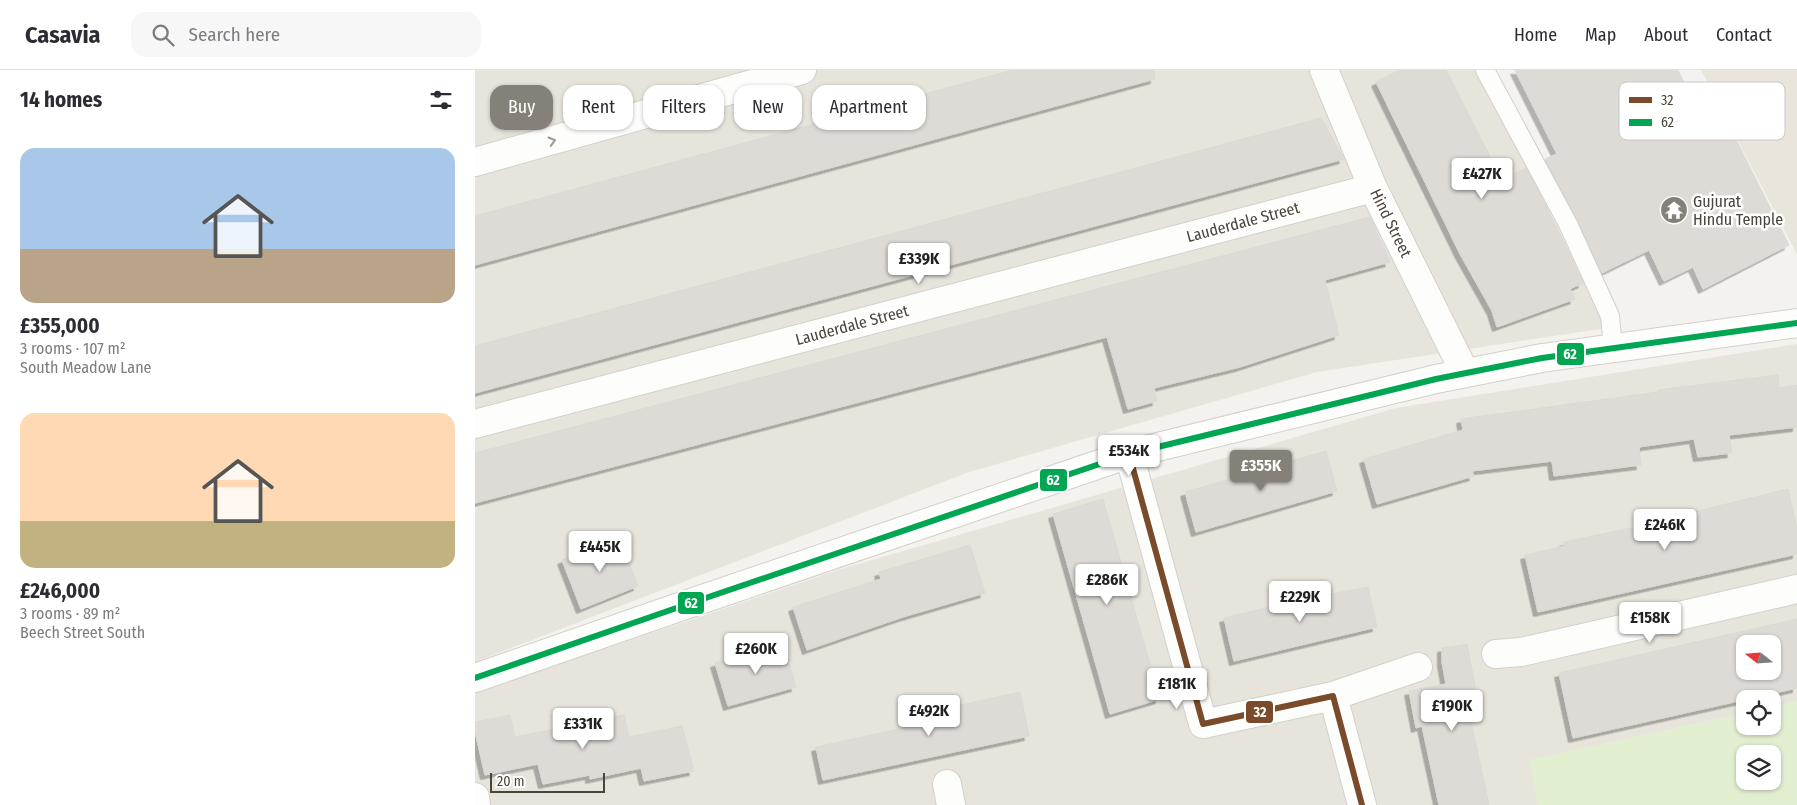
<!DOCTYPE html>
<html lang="en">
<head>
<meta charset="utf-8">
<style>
	:root { --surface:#fff; --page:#f7f7f7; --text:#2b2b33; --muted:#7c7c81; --line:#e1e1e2; --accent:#868178 }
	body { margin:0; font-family:"Fira Sans Condensed",sans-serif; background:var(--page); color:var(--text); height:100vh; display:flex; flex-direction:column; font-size:19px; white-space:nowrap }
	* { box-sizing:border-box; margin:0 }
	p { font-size:16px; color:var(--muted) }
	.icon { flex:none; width:28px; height:28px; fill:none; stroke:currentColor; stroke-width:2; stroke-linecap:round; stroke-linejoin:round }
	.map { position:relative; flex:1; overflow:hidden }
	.sheet { display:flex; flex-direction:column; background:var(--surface); width:475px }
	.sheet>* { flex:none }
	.hud { position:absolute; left:15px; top:15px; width:475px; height:45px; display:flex; gap:10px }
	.needle { width:32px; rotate:287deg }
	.buttons { position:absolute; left:1261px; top:565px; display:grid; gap:10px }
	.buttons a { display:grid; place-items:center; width:45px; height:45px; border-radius:10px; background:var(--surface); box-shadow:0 1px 4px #0004; font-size:25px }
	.scale { position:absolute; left:15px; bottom:12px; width:115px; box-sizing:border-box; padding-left:5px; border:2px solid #4b4439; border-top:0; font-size:14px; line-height:18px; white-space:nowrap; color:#4b4439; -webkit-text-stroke:4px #fff; paint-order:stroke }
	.price { position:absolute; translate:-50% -42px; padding:0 11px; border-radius:5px; background:#fff; color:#222; font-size:16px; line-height:32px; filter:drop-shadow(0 1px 2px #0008) }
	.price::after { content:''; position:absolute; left:50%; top:30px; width:15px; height:11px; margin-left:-8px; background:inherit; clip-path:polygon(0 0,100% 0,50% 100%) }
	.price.current { background:var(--accent); color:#fff }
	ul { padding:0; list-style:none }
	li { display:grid; align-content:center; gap:10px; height:265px; padding:0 20px }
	li span { display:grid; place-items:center; height:155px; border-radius:15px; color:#555 }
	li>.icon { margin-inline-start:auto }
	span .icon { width:90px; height:90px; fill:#fffc; stroke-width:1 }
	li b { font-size:21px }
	h2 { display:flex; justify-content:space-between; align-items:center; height:60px; padding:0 20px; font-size:21px }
	.pill { padding:0 18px; border-radius:15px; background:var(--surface); box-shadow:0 1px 4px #0004; font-size:18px; line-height:45px }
	.pill.current { background:var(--accent); color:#fff }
	header { display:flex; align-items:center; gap:30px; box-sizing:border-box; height:70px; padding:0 25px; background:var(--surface); border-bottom:1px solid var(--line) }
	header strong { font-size:24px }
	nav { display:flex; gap:28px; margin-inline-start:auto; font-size:18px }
	.search { width:350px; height:45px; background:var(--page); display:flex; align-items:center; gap:12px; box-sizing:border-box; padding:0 18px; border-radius:15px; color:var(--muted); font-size:19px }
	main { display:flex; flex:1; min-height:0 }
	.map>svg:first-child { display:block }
	.residential { fill:#e7e4dc; fill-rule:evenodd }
	.education { fill:#eae5da }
	.green { fill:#e1eecf; fill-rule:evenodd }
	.building { fill:#dedbd6; stroke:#dcd9d4; fill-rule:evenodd; filter:url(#shadow) }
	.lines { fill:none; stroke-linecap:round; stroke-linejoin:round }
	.service-casing { stroke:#d2d0cb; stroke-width:20 }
	.minor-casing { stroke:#d2d0cb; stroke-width:30 }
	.service { stroke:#fdfdfc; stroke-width:18 }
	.minor { stroke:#fdfdfc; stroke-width:28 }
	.bus-1-casing { stroke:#fff; stroke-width:10 }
	.bus-2-casing { stroke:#fff; stroke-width:10 }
	.bus-1 { stroke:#7a4b2a; stroke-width:6 }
	.bus-2 { stroke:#00a651; stroke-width:6 }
	.oneway { stroke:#9b9791 }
	.labels { text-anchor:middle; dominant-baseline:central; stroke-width:5; stroke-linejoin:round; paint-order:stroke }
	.poi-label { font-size:16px; fill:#4b4439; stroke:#fff; text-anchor:start }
	.street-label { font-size:16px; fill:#4b4439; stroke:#fff }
	.key { fill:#fff; stroke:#c9c7c4; stroke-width:1 }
	.key-label { font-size:14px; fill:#4b4439 }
	.line-badge { stroke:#fff; stroke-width:2 }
	.badge-label { font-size:14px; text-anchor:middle; font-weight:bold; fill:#fff }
</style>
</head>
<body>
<header>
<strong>Casavia</strong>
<div class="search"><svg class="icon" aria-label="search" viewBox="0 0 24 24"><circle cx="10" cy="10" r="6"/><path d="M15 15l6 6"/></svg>Search here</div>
<nav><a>Home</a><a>Map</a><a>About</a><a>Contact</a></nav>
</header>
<main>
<section class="sheet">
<h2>14 homes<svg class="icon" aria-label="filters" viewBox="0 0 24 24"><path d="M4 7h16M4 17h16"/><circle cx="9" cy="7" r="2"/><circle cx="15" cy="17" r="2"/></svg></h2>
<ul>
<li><span style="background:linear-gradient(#a9c7e8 65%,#b9a48a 0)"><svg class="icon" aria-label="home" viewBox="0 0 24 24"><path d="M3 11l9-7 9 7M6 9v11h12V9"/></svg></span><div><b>£355,000</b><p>3 rooms · 107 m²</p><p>South Meadow Lane</p></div></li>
<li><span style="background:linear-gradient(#ffd9b3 70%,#c2b280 0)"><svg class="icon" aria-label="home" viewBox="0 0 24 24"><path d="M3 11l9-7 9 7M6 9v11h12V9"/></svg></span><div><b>£246,000</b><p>3 rooms · 89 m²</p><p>Beech Street South</p></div></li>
</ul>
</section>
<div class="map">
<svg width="1322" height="735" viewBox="0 0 1322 735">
	<defs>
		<filter id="shadow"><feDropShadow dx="-4.5" dy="4.5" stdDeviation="0" flood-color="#0004"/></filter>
	</defs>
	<rect width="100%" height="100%" fill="#f4f2ee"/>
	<path class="residential" d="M0,0H1005L1132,258L842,302L494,402L0,592Z
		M1322,274V631L1298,637V629H1270V643L1055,690L1063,735H0V623L363,500L921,338ZM1270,574H1298V601H1270Z"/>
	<path class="education" d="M1226,0H1322V184Z"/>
	<path class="green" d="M1322,631V735H1063L1054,690L1270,643V656H1298V637ZM1270,684H1298V711H1270Z"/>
	<path class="building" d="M538,0H679L680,9L0,195V146Z
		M925,0H971L1027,110L1051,98L1083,159L1108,213L1095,219L1100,229L1022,257L1017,241L985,184L901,12Z
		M1040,0H1203L1220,35L1239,26L1314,175L1228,219L1218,197L1189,211L1174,180L1127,203L1102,149L1070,89L1082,84Z
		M846,48L869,89L0,323V276Z
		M895,147L915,192L850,210L864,265L765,297L679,318L682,331L653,339L632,267L0,433V383Z
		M1303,305L1304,318L1322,315V357L1254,365L1257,383L1223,387L1219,369L1164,377L1166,395L1079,406L1077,391L997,401L999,406L902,434L889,389L988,360L986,349L1183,322V320Z
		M851,381L862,421L721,462L710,422Z
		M1313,419L1322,459V484L1063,542L1050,485L1090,476L1089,472L1194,450V448Z
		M628,429L685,629L635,644L578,444Z
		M144,467L163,516L106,539L87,490Z
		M495,475L510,523L428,547L332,580L318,537L406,509L404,502Z
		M893,517L902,557L759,591L749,548L845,525V526Z
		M1322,549V618L1098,668L1084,603ZM1270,574H1298V601H1270Z
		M308,573L321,617L253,636L240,593Z
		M992,574L1002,626L991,628L1014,735H964L947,656L941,658L934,621L971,614L967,592V578Z
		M545,622L554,666L348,710L341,677L447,654L445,644Z
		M35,645L40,667L149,645L154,667L207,656L219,701L169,711L166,698L115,709V705L68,714L63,694L10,705L0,661V652Z"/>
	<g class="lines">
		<g class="service-casing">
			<path id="service" d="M1010,0L1093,154L1135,246L1138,278"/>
		</g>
		<g class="minor-casing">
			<path id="minor" d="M849,0L898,118L990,303
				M0,92L327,0
				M0,354L898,118
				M654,384L728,654L858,626L887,735
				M1021,584L1046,582L1322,519
				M0,608L210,535L654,384L961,309L1067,288L1322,253
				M858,626L943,597
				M472,714L476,735
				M0,727L1,735"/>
		</g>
		<use href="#service" class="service"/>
		<use href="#minor" class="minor"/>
		<g class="bus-1-casing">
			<path id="bus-1" d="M654,384L728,654L858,626L887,735"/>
		</g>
		<g class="bus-2-casing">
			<path id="bus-2" d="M0,608L210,535L654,384L961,309L1067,288L1322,253"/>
		</g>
		<use href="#bus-1" class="bus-1"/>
		<use href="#bus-2" class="bus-2"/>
	</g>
	<defs><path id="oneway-chevron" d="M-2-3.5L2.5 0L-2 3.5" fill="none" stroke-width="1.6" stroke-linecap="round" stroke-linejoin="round" transform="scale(1.25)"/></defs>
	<use class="oneway" href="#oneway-chevron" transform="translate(77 71) rotate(-16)"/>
	<defs>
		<g id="temple-disc" transform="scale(1.4375)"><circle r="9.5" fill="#868178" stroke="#fff"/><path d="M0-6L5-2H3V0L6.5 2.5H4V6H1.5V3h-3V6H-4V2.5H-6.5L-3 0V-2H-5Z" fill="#fff"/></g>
	</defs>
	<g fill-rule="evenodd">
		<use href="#temple-disc" x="1199" y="140"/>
	</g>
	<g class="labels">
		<g class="poi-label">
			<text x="1218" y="131">Gujurat<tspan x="1218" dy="18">Hindu Temple</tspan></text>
		</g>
		<g class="street-label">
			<text transform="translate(768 152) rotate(-15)">Lauderdale Street</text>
			<text transform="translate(916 153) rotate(64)">Hind Street</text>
			<text transform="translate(377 255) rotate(-15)">Lauderdale Street</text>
		</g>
	</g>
	<rect x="1144" y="12" width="166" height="58" rx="8" class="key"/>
	<rect x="1154" y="27" width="23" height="6" fill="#7a4b2a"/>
	<rect x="1154" y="49" width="23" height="7" fill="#00a651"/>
	<g class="key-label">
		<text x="1186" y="35">32</text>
		<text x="1186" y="57">62</text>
	</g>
	<g class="line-badge">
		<rect x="1081" y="272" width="29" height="24" rx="5" fill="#00a651"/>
		<rect x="564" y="398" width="29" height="24" rx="5" fill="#00a651"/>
		<rect x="202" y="521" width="28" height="24" rx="5" fill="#00a651"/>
		<rect x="770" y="630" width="29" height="24" rx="5" fill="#7a4b2a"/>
	</g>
	<g class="badge-label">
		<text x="1095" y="289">62</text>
		<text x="578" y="415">62</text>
		<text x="216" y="538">62</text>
		<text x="785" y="647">32</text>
	</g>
</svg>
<div class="buttons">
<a><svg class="needle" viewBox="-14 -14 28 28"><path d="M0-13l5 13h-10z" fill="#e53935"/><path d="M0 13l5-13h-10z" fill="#7c7c81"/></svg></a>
<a><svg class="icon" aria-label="locate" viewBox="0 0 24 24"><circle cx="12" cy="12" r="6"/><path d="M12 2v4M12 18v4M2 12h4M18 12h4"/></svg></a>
<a><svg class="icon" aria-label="layers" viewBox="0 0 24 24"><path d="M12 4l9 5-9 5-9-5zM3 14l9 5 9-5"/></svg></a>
</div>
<div class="scale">20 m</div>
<b class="price" style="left:1007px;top:130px">£427K</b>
<b class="price" style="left:444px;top:215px">£339K</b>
<b class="price" style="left:654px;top:407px">£534K</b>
<b class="price current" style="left:786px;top:422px">£355K</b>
<b class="price" style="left:1190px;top:481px">£246K</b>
<b class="price" style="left:125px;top:503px">£445K</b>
<b class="price" style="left:632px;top:536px">£286K</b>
<b class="price" style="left:825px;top:553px">£229K</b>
<b class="price" style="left:1175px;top:574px">£158K</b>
<b class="price" style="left:281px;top:605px">£260K</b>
<b class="price" style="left:702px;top:640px">£181K</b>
<b class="price" style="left:977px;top:662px">£190K</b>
<b class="price" style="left:454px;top:667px">£492K</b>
<b class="price" style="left:108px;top:680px">£331K</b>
<div class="hud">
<a class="pill current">Buy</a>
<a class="pill">Rent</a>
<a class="pill">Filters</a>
<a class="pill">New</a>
<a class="pill">Apartment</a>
</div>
</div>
</main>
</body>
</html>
